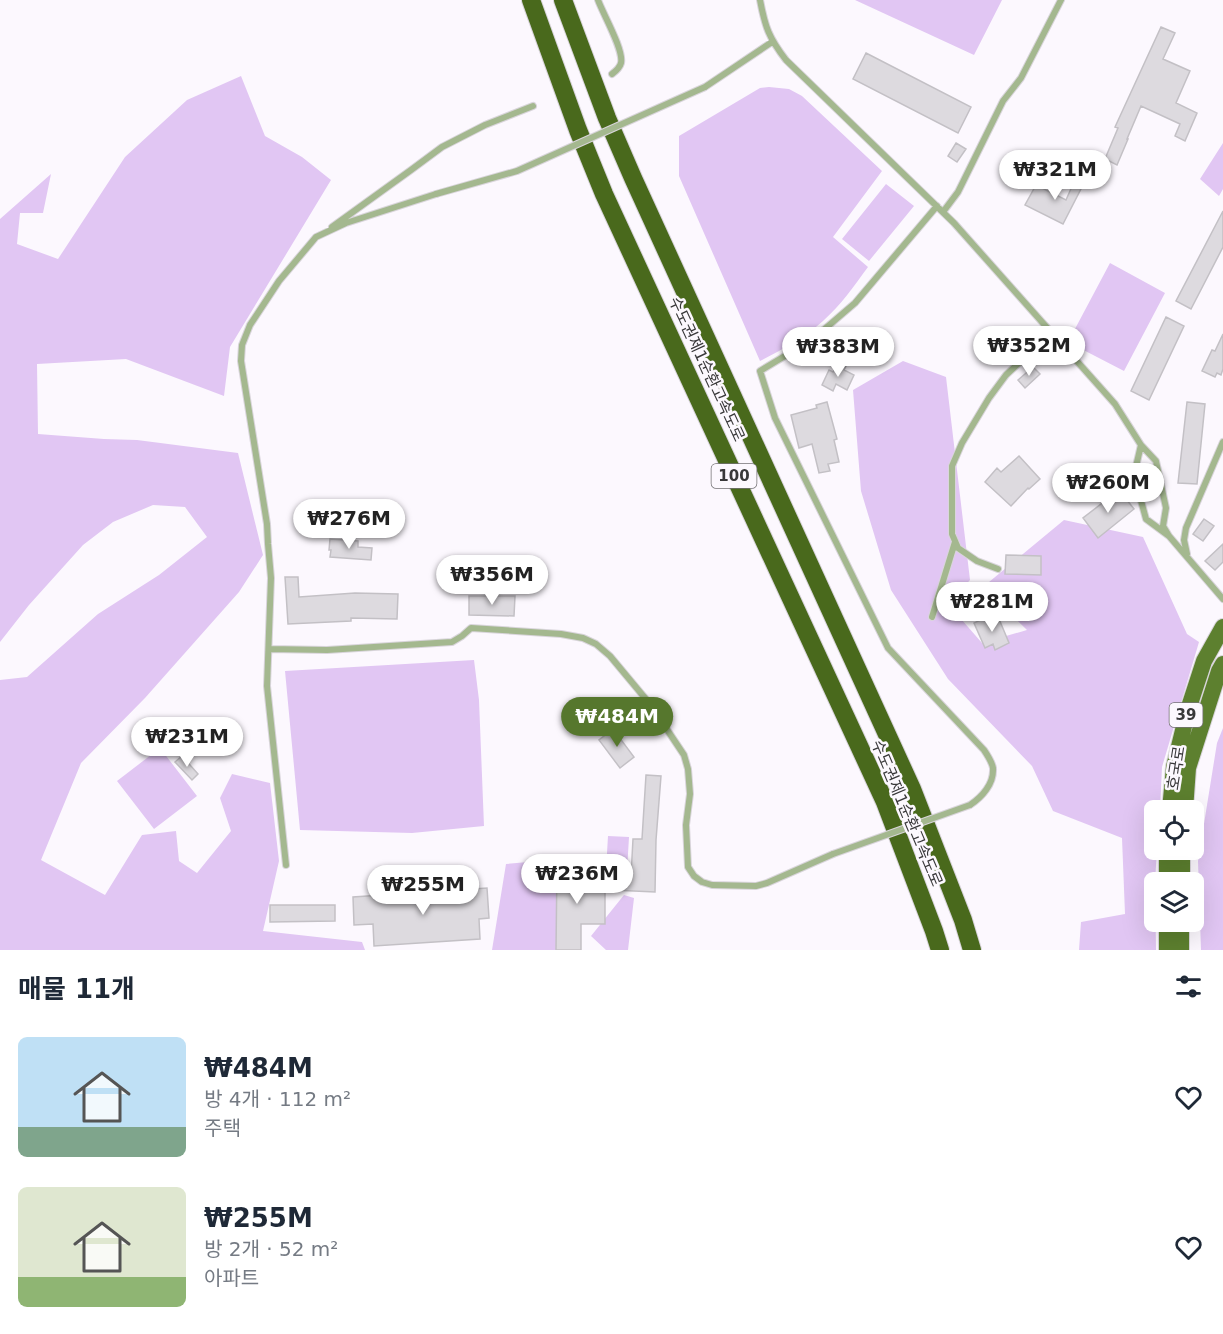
<!DOCTYPE html>
<html lang="ko">
<head>
<meta charset="utf-8">
<style>
	:root { --surface:#fff; --page:#f2f2f3; --text:#1f2937; --muted:#747a83; --accent:#56772d }
	body { margin:0; font-family:"DejaVu Sans","Noto Sans KR",sans-serif; background:var(--page); color:var(--text); height:100vh; display:flex; flex-direction:column; font-size:22px; white-space:nowrap }
	* { box-sizing:border-box; margin:0 }
	p { font-size:20px; color:var(--muted) }
	.icon { flex:none; width:33px; height:33px; fill:none; stroke:currentColor; stroke-width:2; stroke-linecap:round; stroke-linejoin:round }
	.map { position:relative; height:950px; overflow:hidden }
	.details { display:flex; flex-direction:column; background:var(--surface); flex:1 }
	.details>* { flex:none }
	.fabs { position:absolute; left:1144px; top:800px; display:grid; gap:12px }
	.fabs a { display:grid; place-items:center; width:60px; height:60px; border-radius:9px; background:var(--surface); box-shadow:0 6px 24px #0002; font-size:30px }
	.price { position:absolute; translate:-50% -51px; padding:0 14px; border-radius:21px; background:#fff; color:#222; font-size:20px; line-height:39px; filter:drop-shadow(0 2px 3px #0008) }
	.price::after { content:''; position:absolute; left:50%; top:36px; width:18px; height:14px; margin-left:-9px; background:inherit; clip-path:polygon(0 0,100% 0,50% 100%) }
	.price.selected { background:var(--accent); color:#fff }
	ul { padding:0; list-style:none }
	li { display:flex; align-items:center; gap:18px; height:150px; padding:0 18px }
	li span { display:grid; place-items:center; flex:none; width:168px; height:120px; border-radius:9px; color:#555 }
	li>.icon { margin-inline-start:auto }
	span .icon { width:72px; height:72px; fill:#fffc; stroke-width:1 }
	li b { font-size:26px }
	h2 { display:flex; justify-content:space-between; align-items:center; height:72px; padding:0 18px; font-size:26px }
	.map>svg:first-child { display:block }
	.green { fill:#e1c6f3 }
	.building { fill:#dddadf; stroke:#c3c0c5; stroke-width:1.5 }
	.lines { fill:none; stroke-linecap:round; stroke-linejoin:round }
	.service-casing { stroke:#d9d5db; stroke-width:8 }
	.primary-casing { stroke:#d9d5db; stroke-width:18 }
	.motorway-casing { stroke:#d9d5db; stroke-width:20 }
	.service { stroke:#a4b88f; stroke-width:6 }
	.primary { stroke:#5d802f; stroke-width:16 }
	.motorway { stroke:#49691c; stroke-width:18 }
	.service-bridge-casing { stroke:#d9d5db; stroke-width:8; stroke-linecap:butt }
	.service-bridge { stroke:#a4b88f; stroke-width:6 }
	.labels { text-anchor:middle; dominant-baseline:central; stroke-width:5; stroke-linejoin:round; paint-order:stroke }
	.shield { fill:#fcf8fe; stroke:#747275; stroke-width:1.5 }
	.shield-label { font-size:15px; font-weight:bold; fill:#39383a }
	.street-label { font-size:16px; fill:#39383a; stroke:#fcf8fe }
</style>
</head>
<body>
<div class="map">
<svg width="1223" height="950" viewBox="0 0 1223 950">
	<rect width="100%" height="100%" fill="#fcf8fe"/>
	<path class="green" d="M855,0H1002L974,55Z
		M241,76L265,136L302,157L331,180L230,347L224,396L126,359L37,364L38,434L104,439L137,440L238,453L263,555L239,592L145,698L81,763L41,860L105,895L142,835L176,831L179,861L197,873L231,831L220,798L232,774L270,783L279,861L263,931L362,942L365,950H0V680L27,677L98,614L159,575L207,537L185,507L153,505L113,522L83,545L29,605L0,642V219L51,174L43,213H20L17,244L58,259L125,157L187,100Z
		M769,87L789,89L802,96L882,171L833,237L868,267C854,286 841,305 823,321C805,337 782,350 760,361L679,176V136L760,88Z
		M1223,143V189L1219,196L1200,179Z
		M886,184L914,206L869,261L842,239Z
		M1110,263L1165,293L1124,371L1068,342Z
		M903,361L946,377L970,580L948,604L982,643L1027,630L983,587L1064,520L1143,537L1187,634L1199,642L1162,767L1160,810H1155V849H1157L1155,882L1156,950H1079L1081,922L1125,914L1122,838L1053,811L1032,766L948,679L891,590L861,491L853,390Z
		M474,660L479,700L484,826L412,833L300,830L285,671Z
		M1223,728V950H1201L1198,861L1217,743Z
		M160,748L197,796L154,829L117,781Z
		M608,836L629,837L627,871L606,870Z
		M562,859L559,950H492L506,864Z
		M624,895L634,898L628,950H606L591,936Z"/>
	<path class="building" d="M1161,27L1175,33L1163,59L1190,71L1176,103L1197,113L1185,141L1175,136L1180,124L1141,106L1127,139H1128L1117,165L1105,159L1118,128L1115,127Z
		M866,53L971,107L958,133L853,79Z
		M956,143L966,149L957,162L948,156Z
		M1077,175L1086,179L1063,224L1025,205L1036,185L1066,200Z
		M1223,211V247L1191,309L1176,301Z
		M1166,317L1184,326L1149,400L1131,391Z
		M1223,334V369L1221,375L1217,373L1215,377L1202,371L1212,350L1215,351Z
		M838,362L846,366L844,370L854,375L847,390L836,384L833,391L822,385L829,370L833,372Z
		M1033,367L1040,374L1025,388L1018,380Z
		M827,402L837,439L834,440L839,462L828,464L830,471L819,473L812,444L799,448L791,415L817,408L816,405Z
		M1187,402L1205,404L1197,484L1178,483Z
		M1019,456L1040,479L1029,489L1028,488L1011,506L985,482L997,468L1001,472Z
		M1119,490L1134,509L1098,538L1083,518Z
		M1204,519L1214,526L1203,541L1193,534Z
		M330,539L358,541V547L372,548L371,560L330,557L331,550H329Z
		M1223,544V562L1215,570L1205,561Z
		M1006,555L1041,556V575L1005,574Z
		M285,577H298L299,597L355,593L398,594L397,619L351,618V621L288,624Z
		M469,596H515L514,616L469,615Z
		M989,616L991,622L999,619L1009,643L995,650L993,644L985,648L974,623Z
		M613,729L634,757L620,768L599,740Z
		M182,756L198,774L192,780L175,762Z
		M646,775L661,776L656,840L655,892L612,890V875L631,876L633,839H642Z
		M557,864H589V884H605V924H581V950H556Z
		M487,888L489,918L479,919L480,939L374,946L373,924L354,925L353,897Z
		M270,905H335V921L270,922Z"/>
	<g class="lines">
		<g class="service-casing">
			<path id="service" d="M598,0C603,14 624,50 621,63C620,67 616,71 612,74
				M760,0C765,27 769,38 786,60L954,223L1115,404L1141,445
				M705,87L772,42
				M937,206L855,303L813,339L760,371L775,418L888,648L984,750C988,756 992,762 993,768C994,784 982,797 970,805
				M943,212L958,192L1003,101L1021,78L1061,0
				M332,227L411,170L442,147L485,125L533,106
				M1169,536L1163,526L1166,508L1156,461L1141,445L1134,475L1146,519L1169,536L1223,599
				M1187,554L1184,540L1186,528L1223,442
				M998,569L977,561L958,548L952,534V466L962,443L989,398L1006,375L1051,333
				M932,617L955,542
				M269,649L327,650L452,642L462,636L471,628L561,634L583,638L596,644L610,656L650,704L684,755L688,769L690,794L686,825L688,867L694,876L702,882L712,885L756,886L767,883L833,854
				M286,865L267,686L271,578L268,544L267,524L241,361L242,345L250,325L279,281L316,237L346,223L436,194"/>
		</g>
		<g class="primary-casing">
			<path id="primary" d="M1170,810L1174,767L1188,710L1204,661L1223,627
				M1185,810L1188,768L1219,671L1223,664
				M1167,849V882
				M1182,882V849
				M1167,921V950
				M1181,950V921"/>
		</g>
		<g class="motorway-casing">
			<path id="motorway" d="M531,0L578,130L604,194L885,802L934,931L940,950
				M563,0L607,118L633,178L912,789L963,920L972,950"/>
		</g>
		<use href="#service" class="service"/>
		<use href="#primary" class="primary"/>
		<use href="#motorway" class="motorway"/>
		<g class="service-bridge-casing">
			<path id="service-bridge" d="M436,194L517,171L705,87
				M833,854L970,805"/>
		</g>
		<use href="#service-bridge" class="service-bridge"/>
	</g>
	<g class="labels">
		<g class="shield">
			<rect x="711.5" y="464" width="45" height="24" rx="4.5"/>
			<rect x="1169.5" y="703" width="33" height="24" rx="4.5"/>
		</g>
		<g class="shield-label">
			<text x="734" y="476">100</text>
			<text x="1186" y="715">39</text>
		</g>
		<g class="street-label">
			<text transform="translate(707 369) rotate(65)">수도권제1순환고속도로</text>
			<text transform="translate(1176 768) rotate(-81)">호국로</text>
			<text transform="translate(907 813) rotate(67)">수도권제1순환고속도로</text>
		</g>
	</g>
</svg>
<div class="fabs">
<a><svg class="icon" aria-label="locate" viewBox="0 0 24 24"><circle cx="12" cy="12" r="6"/><path d="M12 2v4M12 18v4M2 12h4M18 12h4"/></svg></a>
<a><svg class="icon" aria-label="layers" viewBox="0 0 24 24"><path d="M12 4l9 5-9 5-9-5zM3 14l9 5 9-5"/></svg></a>
</div>
<b class="price" style="left:1055px;top:201px">₩321M</b>
<b class="price" style="left:1029px;top:377px">₩352M</b>
<b class="price" style="left:838px;top:378px">₩383M</b>
<b class="price" style="left:1108px;top:514px">₩260M</b>
<b class="price" style="left:349px;top:550px">₩276M</b>
<b class="price" style="left:492px;top:606px">₩356M</b>
<b class="price" style="left:992px;top:633px">₩281M</b>
<b class="price selected" style="left:617px;top:748px">₩484M</b>
<b class="price" style="left:187px;top:768px">₩231M</b>
<b class="price" style="left:577px;top:905px">₩236M</b>
<b class="price" style="left:423px;top:916px">₩255M</b>
</div>
<section class="details">
<h2>매물 11개<svg class="icon" aria-label="filters" viewBox="0 0 24 24"><path d="M4 7h16M4 17h16"/><circle cx="9" cy="7" r="2"/><circle cx="15" cy="17" r="2"/></svg></h2>
<ul>
<li><span style="background:linear-gradient(#bfe0f5 75%,#7fa58c 0)"><svg class="icon" aria-label="home" viewBox="0 0 24 24"><path d="M3 11l9-7 9 7M6 9v11h12V9"/></svg></span><div><b>₩484M</b><p>방 4개 · 112 m²</p><p>주택</p></div><svg class="icon" aria-label="heart" viewBox="0 0 24 24"><path d="M12 20l-8-8c-3-5 5-10 8-4 3-6 11-1 8 4z"/></svg></li>
<li><span style="background:linear-gradient(#dfe7d0 75%,#8fb573 0)"><svg class="icon" aria-label="home" viewBox="0 0 24 24"><path d="M3 11l9-7 9 7M6 9v11h12V9"/></svg></span><div><b>₩255M</b><p>방 2개 · 52 m²</p><p>아파트</p></div><svg class="icon" aria-label="heart" viewBox="0 0 24 24"><path d="M12 20l-8-8c-3-5 5-10 8-4 3-6 11-1 8 4z"/></svg></li>
</ul>
</section>
</body>
</html>
